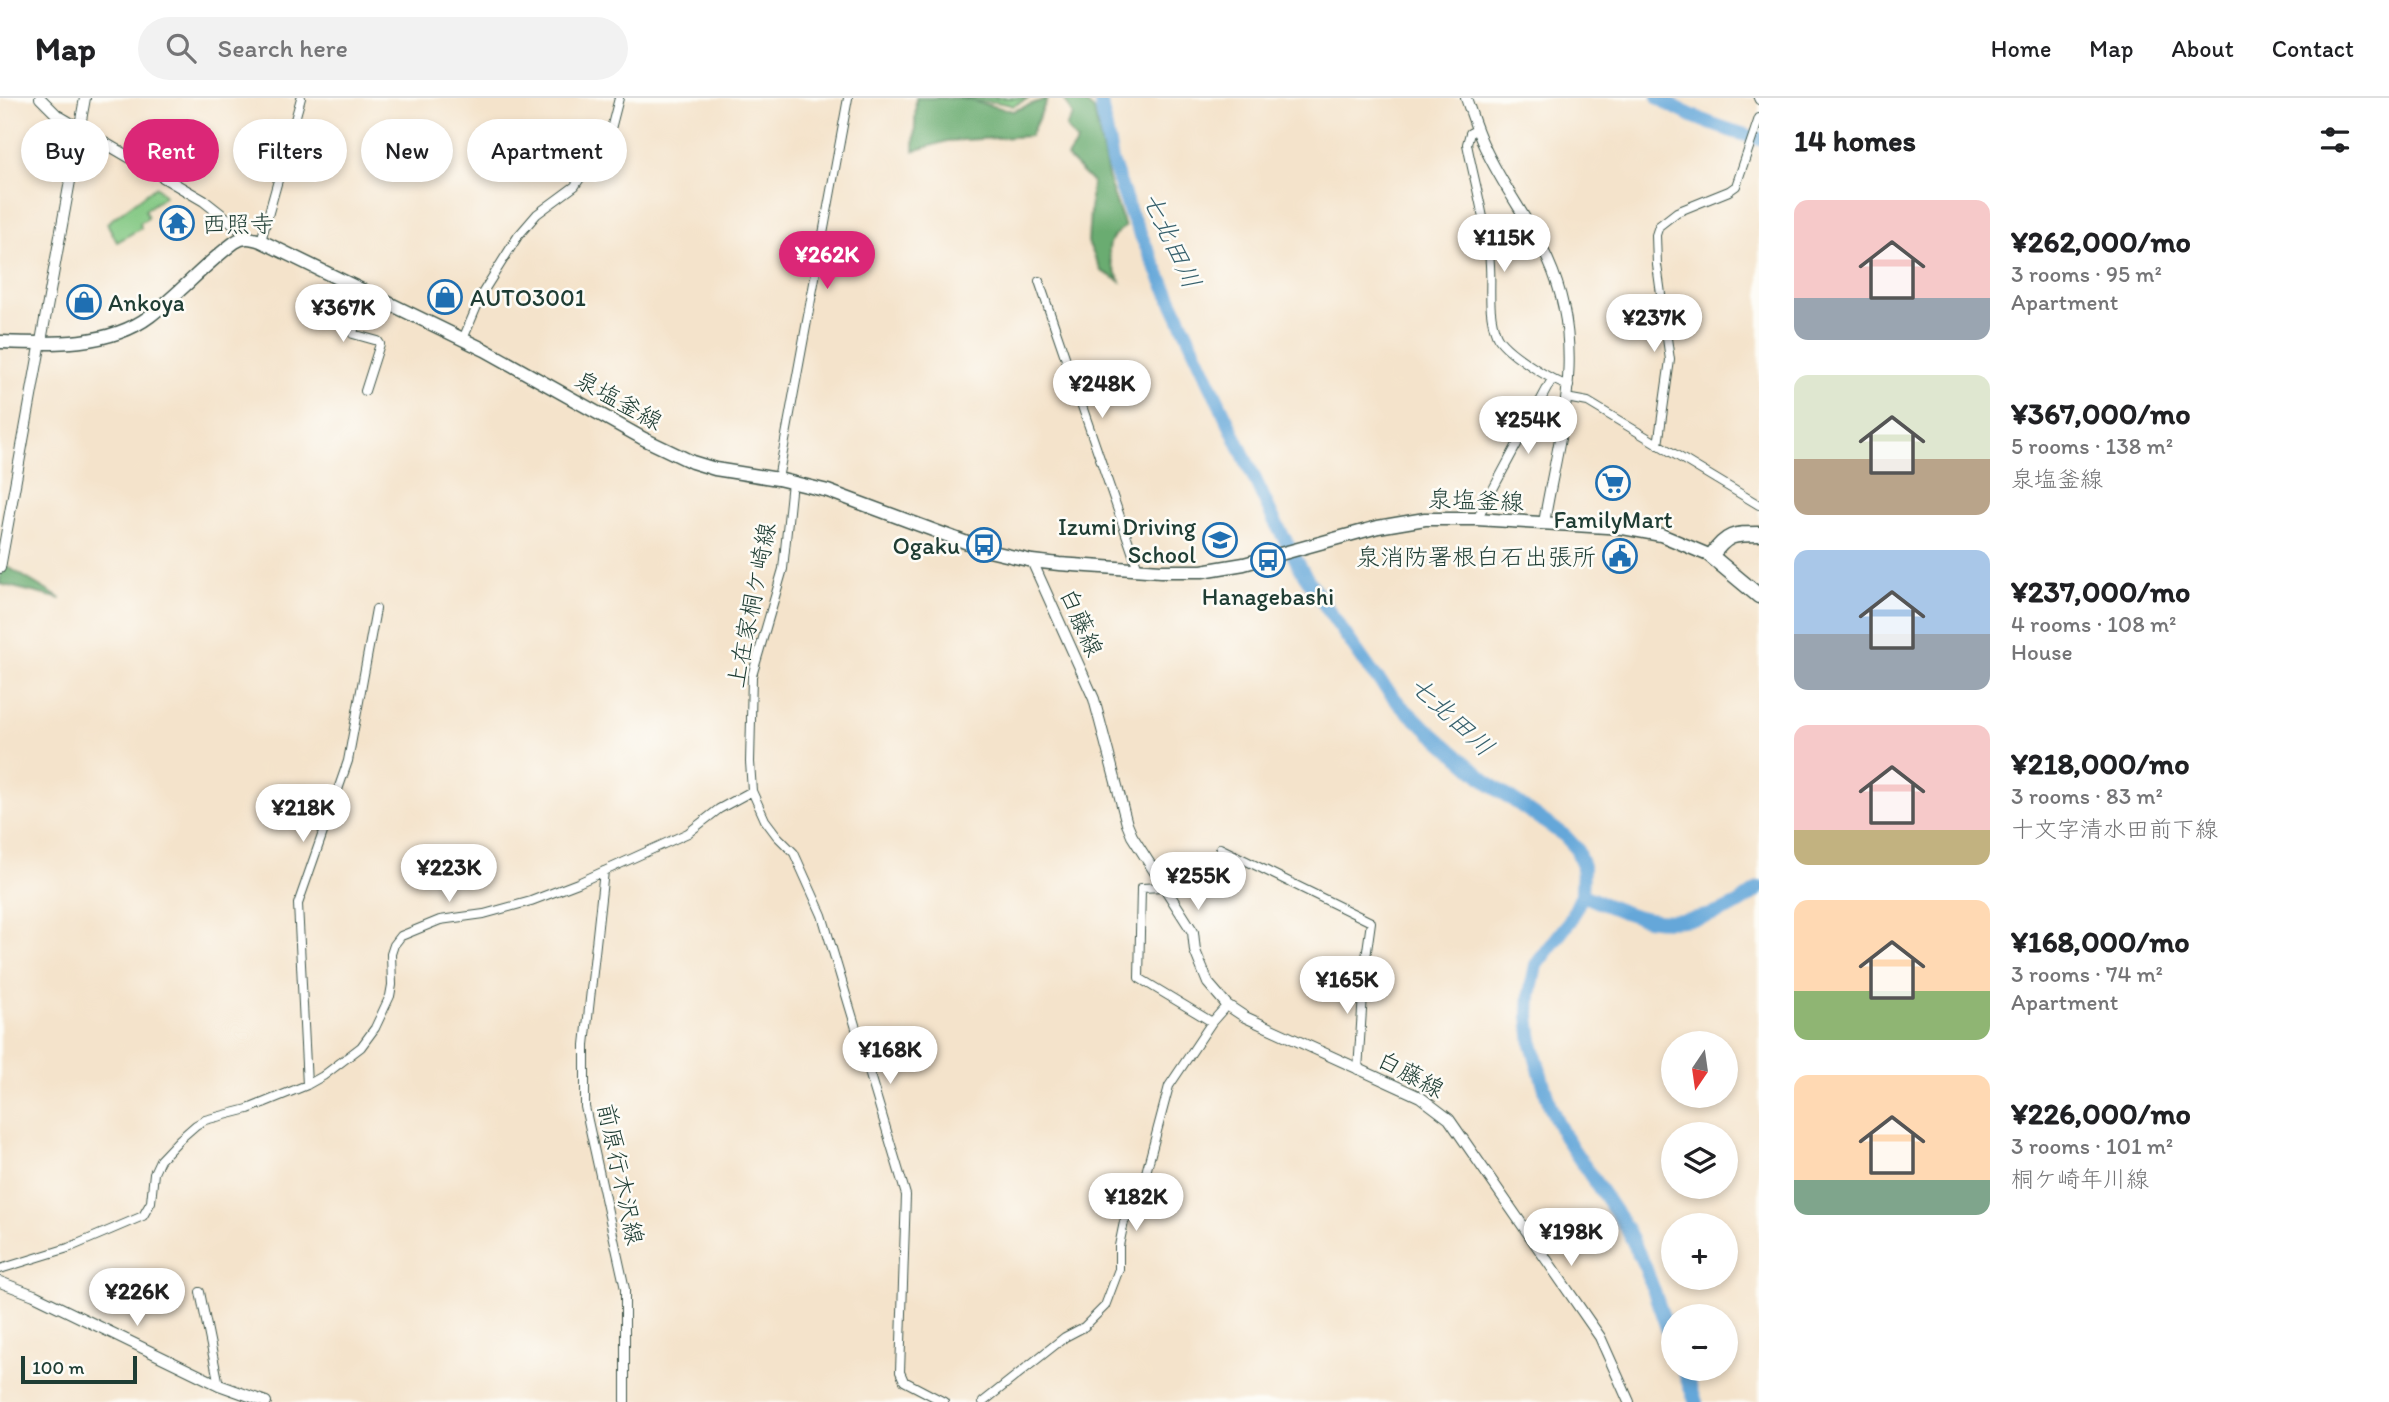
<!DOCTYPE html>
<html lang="en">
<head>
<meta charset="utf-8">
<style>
	:root { --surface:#fff; --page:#f2f2f2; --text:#202124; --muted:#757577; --line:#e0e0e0; --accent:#db2777 }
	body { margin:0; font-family:Itim,"Klee One",sans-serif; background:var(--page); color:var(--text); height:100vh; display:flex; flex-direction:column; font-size:26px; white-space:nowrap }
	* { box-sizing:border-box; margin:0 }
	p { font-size:23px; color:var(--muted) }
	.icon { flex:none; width:38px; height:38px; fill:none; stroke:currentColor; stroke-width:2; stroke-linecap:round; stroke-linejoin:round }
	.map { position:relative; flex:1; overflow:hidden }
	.sheet { display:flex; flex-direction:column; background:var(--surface); width:630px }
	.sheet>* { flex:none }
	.banner { position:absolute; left:21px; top:21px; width:665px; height:63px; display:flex; gap:14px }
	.needle { width:46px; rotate:193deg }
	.tools { position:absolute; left:1661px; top:933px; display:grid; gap:14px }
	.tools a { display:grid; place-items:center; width:77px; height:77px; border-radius:50%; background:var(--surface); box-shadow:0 4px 10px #0003; font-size:35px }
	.scale { position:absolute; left:21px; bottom:18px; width:116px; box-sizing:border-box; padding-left:7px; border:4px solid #1f3d34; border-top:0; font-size:19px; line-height:24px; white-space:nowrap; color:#1f3d34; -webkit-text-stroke:5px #fdfcf7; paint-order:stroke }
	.price { position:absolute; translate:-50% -60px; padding:0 16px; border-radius:24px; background:#fff; color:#222; font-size:23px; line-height:46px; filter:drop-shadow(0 2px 4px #0008) }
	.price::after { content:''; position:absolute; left:50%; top:42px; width:21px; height:16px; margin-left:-10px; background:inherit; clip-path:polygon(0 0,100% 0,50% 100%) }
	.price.on { background:var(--accent); color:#fff }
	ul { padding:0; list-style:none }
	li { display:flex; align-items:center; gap:21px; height:175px; padding:0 35px }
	li span { display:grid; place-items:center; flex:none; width:196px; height:140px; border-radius:14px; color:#555 }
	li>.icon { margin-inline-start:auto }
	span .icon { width:84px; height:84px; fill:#fffc; stroke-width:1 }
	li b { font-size:30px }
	h2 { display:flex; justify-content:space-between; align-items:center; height:84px; padding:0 35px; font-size:30px }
	.chip { padding:0 24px; border-radius:32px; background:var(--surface); box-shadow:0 4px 10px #0003; font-size:24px; line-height:63px }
	.chip.on { background:var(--accent); color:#fff }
	header { display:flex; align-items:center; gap:42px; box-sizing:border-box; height:98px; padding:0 35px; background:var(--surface); border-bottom:2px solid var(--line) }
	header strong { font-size:33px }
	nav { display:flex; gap:38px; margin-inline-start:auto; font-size:24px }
	.search { width:490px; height:63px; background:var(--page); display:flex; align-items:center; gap:18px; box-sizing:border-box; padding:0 24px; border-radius:38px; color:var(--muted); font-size:26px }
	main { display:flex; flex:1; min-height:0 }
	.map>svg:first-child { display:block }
	.green { fill:#83c883; stroke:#51825c; stroke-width:2 }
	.forest { fill:#6aac71; stroke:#447452; stroke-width:2 }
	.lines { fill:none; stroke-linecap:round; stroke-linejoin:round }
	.river { stroke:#65a7d9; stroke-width:14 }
	.minor-casing { stroke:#3f564b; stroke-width:10 }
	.tertiary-casing { stroke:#3f564b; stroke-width:12 }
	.primary-casing { stroke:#3f564b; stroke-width:15 }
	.trunk-casing { stroke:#3f564b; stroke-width:17 }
	.minor { stroke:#fff; stroke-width:8 }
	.tertiary { stroke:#fff; stroke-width:10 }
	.primary { stroke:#fff; stroke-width:12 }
	.trunk { stroke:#fff; stroke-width:14 }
	.labels { text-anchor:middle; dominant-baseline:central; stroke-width:5; stroke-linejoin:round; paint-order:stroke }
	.poi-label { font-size:24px; fill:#1f3d34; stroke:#fdfcf7; text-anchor:start }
	.street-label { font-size:24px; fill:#1f3d34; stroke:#fdfcf7 }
	.water-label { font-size:26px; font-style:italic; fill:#38626e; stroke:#fdfcf7 }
</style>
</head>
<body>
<header>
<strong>Map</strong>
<div class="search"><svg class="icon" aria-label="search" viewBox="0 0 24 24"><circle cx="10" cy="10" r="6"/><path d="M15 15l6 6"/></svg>Search here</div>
<nav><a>Home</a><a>Map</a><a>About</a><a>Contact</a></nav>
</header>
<main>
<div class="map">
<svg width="1759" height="1304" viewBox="0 0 1759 1304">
	<rect width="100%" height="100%" fill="#fdfcf7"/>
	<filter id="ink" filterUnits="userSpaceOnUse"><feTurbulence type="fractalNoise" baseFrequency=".0143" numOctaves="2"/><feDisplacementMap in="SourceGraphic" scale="14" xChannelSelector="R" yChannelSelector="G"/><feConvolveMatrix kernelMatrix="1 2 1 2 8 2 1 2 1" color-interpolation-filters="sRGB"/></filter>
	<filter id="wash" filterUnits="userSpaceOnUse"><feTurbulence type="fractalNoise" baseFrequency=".00686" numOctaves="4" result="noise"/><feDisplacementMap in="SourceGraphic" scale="28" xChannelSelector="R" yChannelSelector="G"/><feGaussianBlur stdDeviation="1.57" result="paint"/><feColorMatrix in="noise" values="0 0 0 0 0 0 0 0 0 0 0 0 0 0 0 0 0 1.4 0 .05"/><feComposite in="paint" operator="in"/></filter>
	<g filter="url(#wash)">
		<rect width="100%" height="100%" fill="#f4e3cb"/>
		<path class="green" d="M959,0H1029L1013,8C992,0 980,7 959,0Z
			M156,88L165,98L145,112L148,120L140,125L141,130L117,144L107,125Z"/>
		<path class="forest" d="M916,0H959L1013,13L1048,0L1030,38L947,43L914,53Z
			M1064,0H1080L1094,12L1110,87L1125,129C1101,143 1108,162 1120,183L1101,173L1088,144L1092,84L1067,59L1077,44L1066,29L1073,18Z
			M0,464L61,501L0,486Z"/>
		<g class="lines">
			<path class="river" d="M1100,0L1112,63L1130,114L1273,420L1304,476L1337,525L1371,573L1402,609L1491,687L1565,738L1576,750L1583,768L1582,797L1570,823L1536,867L1530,896L1529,917L1532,946L1550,1008L1564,1038L1627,1131L1646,1171L1673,1247
				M1659,0C1690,20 1724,31 1759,41
				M1582,797C1603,805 1625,817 1648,821C1675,826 1713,820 1737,806C1745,802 1752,796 1759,790
				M1683,1270L1696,1304"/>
		</g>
	</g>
	<g filter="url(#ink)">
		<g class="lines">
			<g class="minor-casing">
				<path id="minor" d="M1758,0L1759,2
					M1476,32L1470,35L1467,46C1474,82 1485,119 1489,156C1493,183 1486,210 1496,236C1502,252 1552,283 1569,288
					M261,143L301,0
					M1039,183L1138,471
					M363,193L353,236L378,243L380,246L365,293
					M463,241L483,194L518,138L537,116L575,88L610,35L619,0
					M1566,300L1588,304L1759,407
					M1658,347L1670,262L1657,167L1656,137L1659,128L1677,114L1729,93L1736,88L1759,20
					M778,381L848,0
					M1477,421L1552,281
					M752,693L765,722L777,738L794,755L822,817L906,1097L900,1274L904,1283L944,1304
					M1220,750L1371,824L1365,867L1358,972
					M604,773L585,947V1009L625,1191V1304
					M1163,789L1141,790L1139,880L1212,924
					M307,987L298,806L348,663L376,511
					M0,1171L68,1150L143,1118L151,1104L154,1075L160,1062L180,1041L196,1027L205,1022L248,1011L307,987L323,978L361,949L375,930L390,898L392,887L391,856L394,847L401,838L440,822L484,816L531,803L578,785L688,735L719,711L752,693L750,664L752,578L783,471L792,384
					M200,1194L219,1287
					M983,1304L1065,1239L1084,1229L1105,1208L1119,1171V1148L1124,1124L1139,1101L1169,988L1212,924L1227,907"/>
			</g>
			<g class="tertiary-casing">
				<path id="tertiary" d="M40,0L57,17L204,103L251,140
					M1466,0C1472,17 1477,34 1485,50C1503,89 1530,123 1548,162C1589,252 1559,334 1544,425
					M1032,463L1094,601L1127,726L1132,738L1193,834L1195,853L1208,885L1227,907L1245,919L1420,999L1449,1021L1600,1239L1629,1304
					M0,470L85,0
					M0,1184L34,1197L219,1287L266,1304"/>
			</g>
			<g class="primary-casing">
				<path id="primary" d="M0,244C49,246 109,249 150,218C180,195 205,166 235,144C244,138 251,140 261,143L485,252L644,341L692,364L715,371L778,381L828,393L989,453L1032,463L1059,466L1161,473H1202L1244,466L1378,429L1425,421H1477L1623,430L1661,437L1711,458"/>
			</g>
			<g class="trunk-casing">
				<path id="trunk" d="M1759,436C1733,436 1727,436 1711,458L1759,498"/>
			</g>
			<use href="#minor" class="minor"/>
			<use href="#tertiary" class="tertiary"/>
			<use href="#primary" class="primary"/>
			<use href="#trunk" class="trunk"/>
		</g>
	</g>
	<defs>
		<g id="temple-ring" transform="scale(1.75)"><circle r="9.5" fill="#fdfcf7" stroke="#1f6fb2" stroke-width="1.5"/><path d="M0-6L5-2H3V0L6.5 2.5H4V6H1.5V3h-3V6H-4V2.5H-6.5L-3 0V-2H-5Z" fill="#1f6fb2"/></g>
		<g id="shop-ring" transform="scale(1.75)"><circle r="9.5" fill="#fdfcf7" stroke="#1f6fb2" stroke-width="1.5"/><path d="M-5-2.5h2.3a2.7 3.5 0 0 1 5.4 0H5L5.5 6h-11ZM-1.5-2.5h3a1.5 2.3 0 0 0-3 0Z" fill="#1f6fb2"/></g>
		<g id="supermarket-ring" transform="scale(1.75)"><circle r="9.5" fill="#fdfcf7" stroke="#1f6fb2" stroke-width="1.5"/><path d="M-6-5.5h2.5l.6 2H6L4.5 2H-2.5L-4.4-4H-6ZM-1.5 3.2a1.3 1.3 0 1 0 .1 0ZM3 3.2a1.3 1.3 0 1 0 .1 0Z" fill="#1f6fb2"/></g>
		<g id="school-ring" transform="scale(1.75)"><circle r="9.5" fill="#fdfcf7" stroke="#1f6fb2" stroke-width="1.5"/><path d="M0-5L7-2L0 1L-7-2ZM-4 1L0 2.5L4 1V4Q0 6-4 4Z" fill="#1f6fb2"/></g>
		<g id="bus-ring" transform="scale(1.75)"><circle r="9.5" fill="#fdfcf7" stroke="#1f6fb2" stroke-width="1.5"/><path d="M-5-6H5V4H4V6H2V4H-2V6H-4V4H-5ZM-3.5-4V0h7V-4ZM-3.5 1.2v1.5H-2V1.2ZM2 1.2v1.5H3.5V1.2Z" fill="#1f6fb2"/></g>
		<g id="civic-ring" transform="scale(1.75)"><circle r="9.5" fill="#fdfcf7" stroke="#1f6fb2" stroke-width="1.5"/><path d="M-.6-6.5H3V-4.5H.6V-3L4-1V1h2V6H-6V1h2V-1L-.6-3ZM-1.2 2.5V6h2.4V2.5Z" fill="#1f6fb2"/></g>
	</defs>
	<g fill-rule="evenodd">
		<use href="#temple-ring" x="177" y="125"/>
		<use href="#shop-ring" x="445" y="199"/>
		<use href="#shop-ring" x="84" y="204"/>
		<use href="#supermarket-ring" x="1613" y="385"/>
		<use href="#school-ring" x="1220" y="442"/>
		<use href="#bus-ring" x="984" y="447"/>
		<use href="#civic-ring" x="1620" y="458"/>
		<use href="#bus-ring" x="1268" y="462"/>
	</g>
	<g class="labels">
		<g class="poi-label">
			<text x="202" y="125">西照寺</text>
			<text x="470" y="199">AUTO3001</text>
			<text x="108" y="204">Ankoya</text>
			<text x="1613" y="421" text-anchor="middle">FamilyMart</text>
			<text x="1196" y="428" text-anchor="end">Izumi Driving<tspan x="1196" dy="28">School</tspan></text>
			<text x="960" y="447" text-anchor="end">Ogaku</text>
			<text x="1596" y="458" text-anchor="end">泉消防署根白石出張所</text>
			<text x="1268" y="498" text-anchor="middle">Hanagebashi</text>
		</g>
		<g class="street-label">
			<text transform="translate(619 302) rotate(29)">泉塩釜線</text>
			<text transform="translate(1476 402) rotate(2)">泉塩釜線</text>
			<text transform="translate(751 507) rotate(-79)">上在家桐ケ崎線</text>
			<text transform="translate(1082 524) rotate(66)">白藤線</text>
			<text transform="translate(1411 976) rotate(28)">白藤線</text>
			<text transform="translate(621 1076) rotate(78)">前原行木沢線</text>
		</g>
		<g class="water-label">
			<text transform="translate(1172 142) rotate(65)">七北田川</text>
			<text transform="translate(1452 618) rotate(43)">七北田川</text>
		</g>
	</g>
</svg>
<div class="tools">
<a><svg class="needle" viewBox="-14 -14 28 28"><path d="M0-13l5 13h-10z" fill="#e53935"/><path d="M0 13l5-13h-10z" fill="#757577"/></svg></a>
<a><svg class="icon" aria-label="layers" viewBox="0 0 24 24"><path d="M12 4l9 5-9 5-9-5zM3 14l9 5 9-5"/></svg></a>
<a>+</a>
<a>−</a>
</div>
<div class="scale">100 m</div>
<b class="price" style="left:1504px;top:176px">¥115K</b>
<b class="price on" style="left:827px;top:193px">¥262K</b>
<b class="price" style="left:343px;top:246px">¥367K</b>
<b class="price" style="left:1654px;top:256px">¥237K</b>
<b class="price" style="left:1102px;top:322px">¥248K</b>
<b class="price" style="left:1528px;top:358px">¥254K</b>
<b class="price" style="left:303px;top:746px">¥218K</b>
<b class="price" style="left:449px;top:806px">¥223K</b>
<b class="price" style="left:1198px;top:814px">¥255K</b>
<b class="price" style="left:1347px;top:918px">¥165K</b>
<b class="price" style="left:890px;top:988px">¥168K</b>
<b class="price" style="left:1136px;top:1135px">¥182K</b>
<b class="price" style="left:1571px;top:1170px">¥198K</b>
<b class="price" style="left:137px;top:1230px">¥226K</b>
<div class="banner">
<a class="chip">Buy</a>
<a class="chip on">Rent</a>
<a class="chip">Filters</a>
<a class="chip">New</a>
<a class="chip">Apartment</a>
</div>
</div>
<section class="sheet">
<h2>14 homes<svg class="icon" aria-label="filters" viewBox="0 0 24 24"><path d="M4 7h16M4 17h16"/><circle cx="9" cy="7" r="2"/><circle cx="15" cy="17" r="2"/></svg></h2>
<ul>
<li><span style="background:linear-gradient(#f6c9c9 70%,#9aa5b1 0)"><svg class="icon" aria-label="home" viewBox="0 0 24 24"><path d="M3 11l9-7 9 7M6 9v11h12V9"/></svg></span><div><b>¥262,000/mo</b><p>3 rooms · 95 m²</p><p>Apartment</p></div></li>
<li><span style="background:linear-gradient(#dfe7d0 60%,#b9a48a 0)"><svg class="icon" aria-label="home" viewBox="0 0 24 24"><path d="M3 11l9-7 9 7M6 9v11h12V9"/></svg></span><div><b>¥367,000/mo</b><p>5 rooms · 138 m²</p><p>泉塩釜線</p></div></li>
<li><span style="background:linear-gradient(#a9c7e8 60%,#9aa5b1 0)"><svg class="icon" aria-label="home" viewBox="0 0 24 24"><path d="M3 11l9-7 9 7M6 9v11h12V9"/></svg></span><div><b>¥237,000/mo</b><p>4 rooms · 108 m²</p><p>House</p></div></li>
<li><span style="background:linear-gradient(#f6c9c9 75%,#c2b280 0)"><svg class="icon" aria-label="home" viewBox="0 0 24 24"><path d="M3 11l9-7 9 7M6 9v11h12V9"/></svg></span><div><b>¥218,000/mo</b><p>3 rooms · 83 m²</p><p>十文字清水田前下線</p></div></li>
<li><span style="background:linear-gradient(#ffd9b3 65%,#8fb573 0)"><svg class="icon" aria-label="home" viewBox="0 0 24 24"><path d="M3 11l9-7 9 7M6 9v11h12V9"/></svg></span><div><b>¥168,000/mo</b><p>3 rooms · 74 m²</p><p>Apartment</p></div></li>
<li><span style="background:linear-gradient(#ffd9b3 75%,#7fa58c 0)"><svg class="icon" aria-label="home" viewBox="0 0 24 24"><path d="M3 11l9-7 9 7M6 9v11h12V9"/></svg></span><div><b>¥226,000/mo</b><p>3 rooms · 101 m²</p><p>桐ケ崎年川線</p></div></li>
</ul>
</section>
</main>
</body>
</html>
